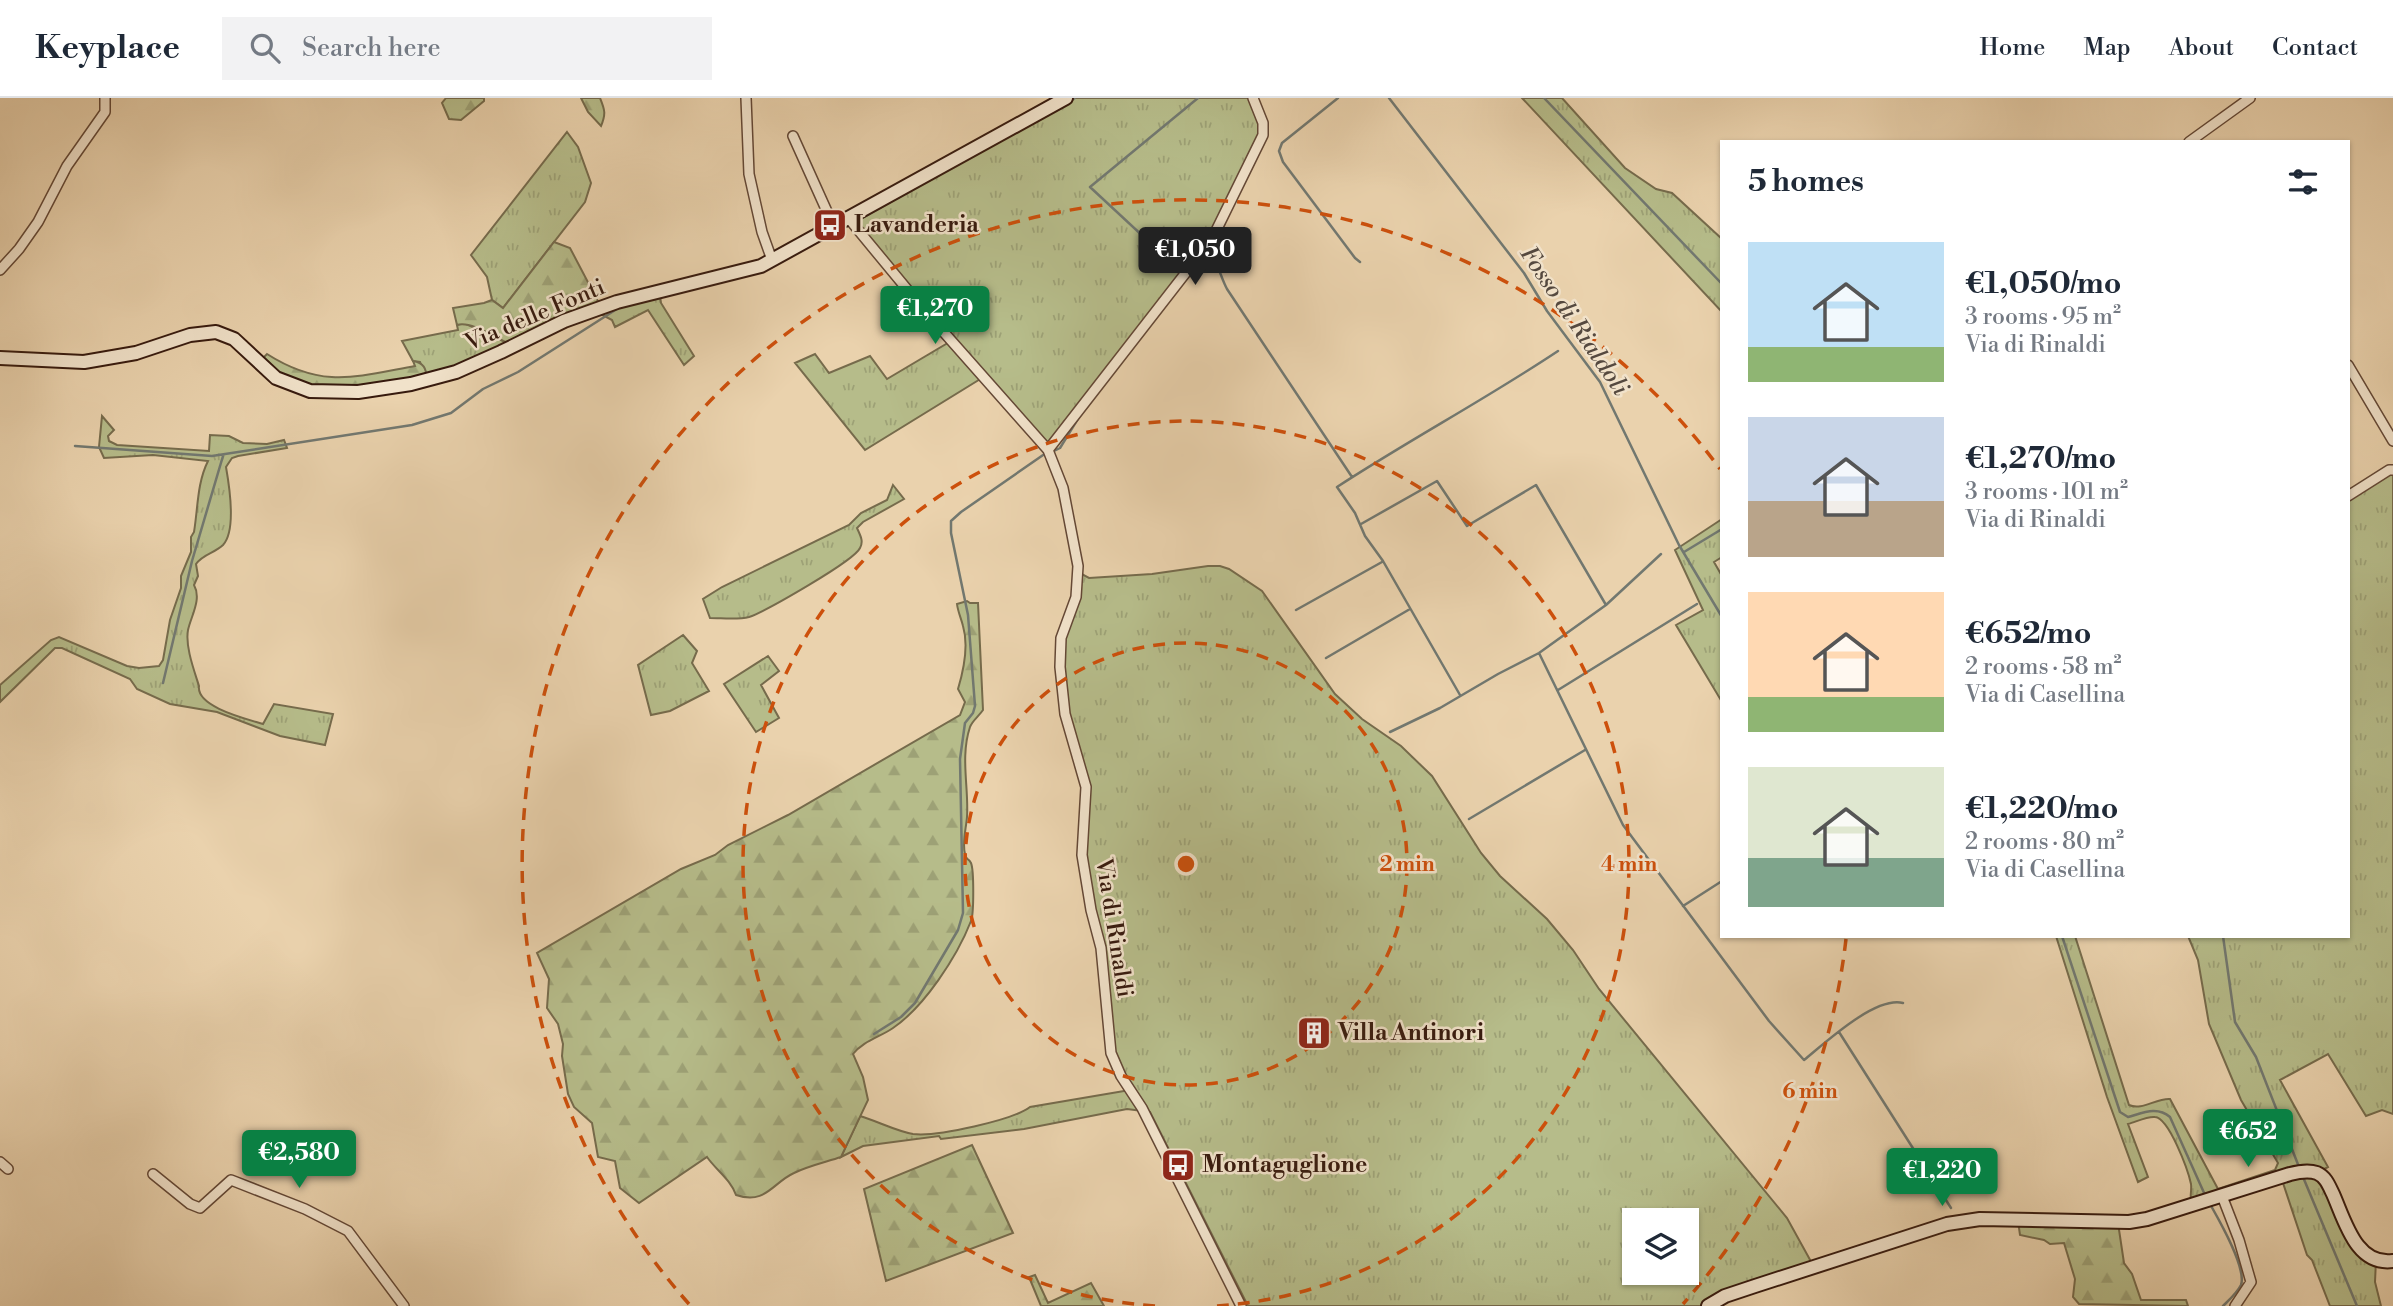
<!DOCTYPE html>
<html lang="en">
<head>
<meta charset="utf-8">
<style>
	:root { --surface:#fff; --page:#f2f2f3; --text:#1f2937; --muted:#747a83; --line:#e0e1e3; --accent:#0b8043 }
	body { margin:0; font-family:"Libre Bodoni",serif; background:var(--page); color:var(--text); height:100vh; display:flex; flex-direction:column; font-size:26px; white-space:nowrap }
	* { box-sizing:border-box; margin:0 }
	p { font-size:23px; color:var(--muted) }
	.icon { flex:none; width:38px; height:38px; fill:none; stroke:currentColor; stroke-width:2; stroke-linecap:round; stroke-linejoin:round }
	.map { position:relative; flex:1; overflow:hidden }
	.panel { position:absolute; left:1720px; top:42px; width:630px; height:798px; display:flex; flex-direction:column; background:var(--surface); border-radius:0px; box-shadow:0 2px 5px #0004 }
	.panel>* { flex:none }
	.buttons { position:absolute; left:1622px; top:1110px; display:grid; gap:14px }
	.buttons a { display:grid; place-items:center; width:77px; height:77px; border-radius:0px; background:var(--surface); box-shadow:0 2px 5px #0004; font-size:35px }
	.price { position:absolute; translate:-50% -60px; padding:0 16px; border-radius:7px; background:var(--accent); color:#fff; font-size:23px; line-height:46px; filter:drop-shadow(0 2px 4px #0008) }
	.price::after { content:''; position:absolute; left:50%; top:42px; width:21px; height:16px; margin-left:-10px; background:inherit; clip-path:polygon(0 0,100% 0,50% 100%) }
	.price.selected { background:#222; color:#fff }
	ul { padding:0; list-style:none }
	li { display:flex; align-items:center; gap:21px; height:175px; padding:0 28px }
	li span { display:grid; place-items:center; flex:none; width:196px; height:140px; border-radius:0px; color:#555 }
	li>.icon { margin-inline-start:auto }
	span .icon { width:84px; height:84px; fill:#fffc; stroke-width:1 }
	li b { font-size:30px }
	h2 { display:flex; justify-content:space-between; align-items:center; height:84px; padding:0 28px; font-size:30px }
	header { display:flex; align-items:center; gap:42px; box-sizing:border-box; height:98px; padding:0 35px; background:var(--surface); border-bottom:2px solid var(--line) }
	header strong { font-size:33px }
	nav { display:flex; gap:38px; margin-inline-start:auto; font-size:24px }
	.search { width:490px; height:63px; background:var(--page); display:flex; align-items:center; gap:18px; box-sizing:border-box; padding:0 24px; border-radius:0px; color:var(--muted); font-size:26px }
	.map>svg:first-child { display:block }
	.grass { fill:url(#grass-tufts); stroke:#766b4c; stroke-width:2; fill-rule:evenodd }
	.forest { fill:url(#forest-firs); stroke:#766b4c; stroke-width:2 }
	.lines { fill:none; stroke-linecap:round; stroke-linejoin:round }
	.stream { stroke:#727870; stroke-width:2.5 }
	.street-casing { stroke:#644836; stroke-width:12 }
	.secondary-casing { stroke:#371a0e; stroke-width:16 }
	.street { stroke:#f1e2ca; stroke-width:9 }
	.secondary { stroke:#f1e2ca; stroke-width:12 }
	.ring { fill:none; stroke:#cd500c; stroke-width:3.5; stroke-dasharray:12 9 }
	.labels { text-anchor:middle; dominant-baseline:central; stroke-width:5; stroke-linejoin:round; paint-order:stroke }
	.poi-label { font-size:23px; font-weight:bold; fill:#371a0e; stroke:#f1e2ca; text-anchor:start }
	.street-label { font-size:23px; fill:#371a0e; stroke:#f1e2ca }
	.water-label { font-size:24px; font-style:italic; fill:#55493f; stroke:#f1e2ca }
	.centre { fill:#cd500c; stroke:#f1e2ca; stroke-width:3.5 }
	.ring-label { font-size:21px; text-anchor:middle; font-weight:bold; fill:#cd500c; stroke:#f1e2ca; stroke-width:5; stroke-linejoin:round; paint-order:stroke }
</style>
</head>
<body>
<header>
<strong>Keyplace</strong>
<div class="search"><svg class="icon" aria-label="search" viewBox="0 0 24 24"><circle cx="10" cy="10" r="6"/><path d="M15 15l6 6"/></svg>Search here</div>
<nav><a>Home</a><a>Map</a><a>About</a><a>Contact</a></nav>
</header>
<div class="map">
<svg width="2393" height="1208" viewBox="0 0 2393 1208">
	<defs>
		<pattern id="grass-tufts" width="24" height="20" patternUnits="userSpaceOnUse" patternTransform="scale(1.75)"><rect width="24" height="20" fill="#b6bc8a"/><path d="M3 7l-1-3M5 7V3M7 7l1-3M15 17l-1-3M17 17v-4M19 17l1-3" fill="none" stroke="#9da176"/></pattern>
		<pattern id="forest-firs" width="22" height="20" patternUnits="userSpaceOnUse" patternTransform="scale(1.75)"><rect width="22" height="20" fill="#b6bc8a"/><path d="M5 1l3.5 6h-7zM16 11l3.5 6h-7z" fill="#9da176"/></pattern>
	</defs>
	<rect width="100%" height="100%" fill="#ead2ad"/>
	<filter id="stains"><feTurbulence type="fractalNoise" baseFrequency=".00286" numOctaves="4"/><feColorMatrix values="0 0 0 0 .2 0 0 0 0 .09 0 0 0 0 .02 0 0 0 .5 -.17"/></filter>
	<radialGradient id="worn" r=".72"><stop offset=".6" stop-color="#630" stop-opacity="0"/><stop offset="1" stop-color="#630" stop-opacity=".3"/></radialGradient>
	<path class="grass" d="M1066,0H1253L1263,37L1212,141L1048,352L982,280L865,352L795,265L815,256L829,275L870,258L887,281L951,243L849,121Z
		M1522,0H1562L1625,70L1656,91L1672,95L1722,141V214Z
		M567,34L578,49L591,85L585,104L503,210L492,202L487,179L471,157Z
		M659,191L661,205L694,258L684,267L648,212L615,229L612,222L593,212Z
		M464,225L514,248L427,281L420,264L413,263L402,243L458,232L457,227Z
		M102,318L114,332L108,338L109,343L117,347L209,353L210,337L229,338L243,345L267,346L284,342L287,350L238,358L232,360L226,369C229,386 237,432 223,447C215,455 203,456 196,466L198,478L194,487C202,501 191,518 188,532C185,548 194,572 199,588C196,609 247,621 263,626L274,606L333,616L325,647L280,638L217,614L170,606L137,591L130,581L62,550H55L0,604V587L51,542L59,539L127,568L139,570L159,568L163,562L170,522L181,490V478L191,454V439L194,434C198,410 197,385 208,363L153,357L104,360L99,349Z
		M2393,372V1016L2382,1012L2366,1018L2328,956L2280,982L2328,1069L2317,1075L2353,1139L2376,1162L2375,1184L2381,1208H2330L2312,1162L2307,1157L2281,1079L2192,1107C2189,1099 2192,1094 2191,1086C2188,1072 2169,1020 2155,1019C2147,1018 2136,1024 2128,1026L2148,1079L2138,1084L2107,999L2056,838H2075L2129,1007C2142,1013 2156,1000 2170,1001L2218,1091L2275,1072L2278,1065L2241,1002L2209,926L2198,862L2188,838H2348L2349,398Z
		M893,387L904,401L863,424L857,430C860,437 864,443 860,450C854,463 766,513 749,519C738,522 722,520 710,520L703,501L722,489L849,427L861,415L887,402Z
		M1722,421V459L1714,464L1722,478V604L1676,527L1703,512L1675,452Z
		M1208,468H1220L1229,471L1262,493L1335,596L1362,621L1401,648L1432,678L1481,755L1500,778L1547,821L1573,852L1599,891L1787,1120L1814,1169L1708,1208H1248L1150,1014L1127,1011L1024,1031L941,1041L939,1038L863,1048L841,1059L860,1018C877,1023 896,1033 913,1036C937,1039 1013,1022 1030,1009L1130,992L1111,955L1101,850L1082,757L1086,707L1065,616L1061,540L1078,474L1089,480L1152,476ZM1634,1122H1687V1174H1634Z
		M683,537L697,553L692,565L709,593L670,613L651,617L638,567Z
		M768,558L779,573L761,587L779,620L756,634L724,586Z"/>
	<path class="forest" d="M446,0H484V3L461,22L449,21L442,5Z
		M581,0H600C605,12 606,16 601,28L588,14Z
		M554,144L570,150L601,209L514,248C499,242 471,222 457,227L453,210L484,205L492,202L503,210Z
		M267,256C322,291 355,279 415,268L413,263C424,265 426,270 427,281L310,293L259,264Z
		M967,503L970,505H978L983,612C979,618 972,623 970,629C960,659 969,690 967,719C966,731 962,745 965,756C967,764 968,759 971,765C974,772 974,816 971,823C957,859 924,909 893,930C880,939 863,943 853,956L863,979L868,1002L841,1059C826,1064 808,1068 794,1075C772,1085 766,1107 736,1097C731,1082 716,1072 707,1059L639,1105L620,1090L615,1063L598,1059L592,1025L574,1009L568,996L562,958L563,946L558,926L547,910L549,881L537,855L681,771L715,757L728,747L788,717L960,617L965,604L958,591C964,571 969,548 963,528C961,520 958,514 957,506Z
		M972,1047L1013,1135L886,1183L864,1091Z
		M2018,1123L2118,1125L2124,1165L2132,1176L2141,1202H2186L2188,1208L2079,1206L2073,1199L2075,1181L2064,1145L2050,1146L2044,1142L2020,1137Z
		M1035,1177L1048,1205L1091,1185L1104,1208H1041L1029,1179Z"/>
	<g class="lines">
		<path class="stream" d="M1198,0L1090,89L1174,167L1192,146L1201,151
			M1338,0L1282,45L1279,53L1283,64L1355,160L1360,164
			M1389,0L1524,175L1547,213L1600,284L1679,447L1722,519
			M1544,0L1722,186
			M1068,4L1075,0
			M855,124L901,98
			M836,133L849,127
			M1206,155C1220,166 1219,176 1227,191L1352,379
			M75,348L212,358L412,327L451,315L483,291L518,274L620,209
			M1052,354L1060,350L1079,319
			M1361,426L1437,383L1467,428L1536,387L1606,507
			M1684,454L1722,431
			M1296,512L1382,464
			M1539,555L1623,727L1769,923L1804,962C1825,945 1875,898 1903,905
			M1326,560L1410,511
			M163,585L192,463L223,358
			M1558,592L1697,506
			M1460,597L1383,463L1365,438L1355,415L1337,389C1409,342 1486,301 1558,253
			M1390,634L1440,610L1498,576L1539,555L1606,507L1661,456
			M1469,721L1585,652
			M1683,808L1722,783
			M2062,838L2120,1014L2128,1019C2143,1015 2157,1008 2170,1019L2205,1097
			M2223,838L2235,924L2256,959L2299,1069
			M1839,934L1951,1110
			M874,936L901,919L915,905L958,832L963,815L960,661L965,625L973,615L975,608L968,517L951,435V423L961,414L1046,355
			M2303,1079L2357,1208
			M2210,1106C2219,1122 2247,1170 2241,1187C2237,1195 2229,1202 2223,1208"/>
		<g class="street-casing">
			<path id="street" d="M746,0L749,76L762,134L772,162
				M793,38L834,129
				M2189,44L2250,0
				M849,121L925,213L1048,352L1063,390L1078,468L1076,499L1061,540L1060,569L1065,616L1086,689L1082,757L1091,812L1101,850L1111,955L1121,978L1142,1010L1241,1208
				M0,172L19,151L38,124L67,68L105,14V0
				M2348,267L2393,343
				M1048,352L1212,141L1263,37V25L1253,0
				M2348,398L2389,372H2393
				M0,1064L8,1071
				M153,1076L190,1106L200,1110L231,1082L305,1111L348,1133L404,1208
				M2222,1098L2239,1142L2251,1184L2235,1208"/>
		</g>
		<g class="secondary-casing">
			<path id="secondary" d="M0,260L84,264L136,255L190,237L216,234L234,241L276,280L310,293L358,294L411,286L456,274L501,254L564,223L617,204L761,168L1066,0
				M1708,1208L1725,1198L1755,1188L1947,1126L1980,1121L2129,1124L2147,1121L2290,1076C2298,1074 2308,1072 2317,1075C2326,1079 2329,1088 2333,1096C2345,1123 2356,1168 2393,1163"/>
		</g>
		<use href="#street" class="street"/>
		<use href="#secondary" class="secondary"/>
	</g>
	<g class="ring">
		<circle cx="1186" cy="766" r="221"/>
		<path d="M1155 1208A443 443 0 1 1 1217 1208"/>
		<path d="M1846 841A664 664 0 0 1 1683 1206M689 1206A664 664 0 1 1 1720 371"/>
	</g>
	<defs>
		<g id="bus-square" transform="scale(1.75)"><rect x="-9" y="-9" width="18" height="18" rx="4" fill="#8f2418" stroke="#f1e2ca"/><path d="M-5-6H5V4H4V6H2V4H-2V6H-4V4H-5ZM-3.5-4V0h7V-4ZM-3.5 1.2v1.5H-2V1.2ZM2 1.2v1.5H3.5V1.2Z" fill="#fff"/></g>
		<g id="building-square" transform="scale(1.75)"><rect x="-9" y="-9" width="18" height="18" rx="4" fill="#8f2418" stroke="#f1e2ca"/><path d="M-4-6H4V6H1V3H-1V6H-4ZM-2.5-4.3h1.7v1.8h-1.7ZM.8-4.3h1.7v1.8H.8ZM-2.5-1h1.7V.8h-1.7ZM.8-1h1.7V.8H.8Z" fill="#fff"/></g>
	</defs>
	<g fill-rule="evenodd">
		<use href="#bus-square" x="830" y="127"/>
		<use href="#building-square" x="1314" y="935"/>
		<use href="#bus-square" x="1178" y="1067"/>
	</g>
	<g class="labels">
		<g class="poi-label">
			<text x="854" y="127">Lavanderia</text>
			<text x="1338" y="935">Villa Antinori</text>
			<text x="1202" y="1067">Montaguglione</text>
		</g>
		<g class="street-label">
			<text transform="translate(535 217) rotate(-23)">Via delle Fonti</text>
			<text transform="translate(1114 830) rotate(81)">Via di Rinaldi</text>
		</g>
		<g class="water-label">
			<text transform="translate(1574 223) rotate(56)">Fosso di Rialdoli</text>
		</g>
	</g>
	<circle cx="1186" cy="766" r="10" class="centre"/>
	<g class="ring-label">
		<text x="1407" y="773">2 min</text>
		<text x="1629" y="773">4 min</text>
		<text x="1810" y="1000">6 min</text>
	</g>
	<rect width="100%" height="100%" filter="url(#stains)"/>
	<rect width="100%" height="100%" fill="url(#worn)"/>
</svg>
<div class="buttons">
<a><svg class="icon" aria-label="layers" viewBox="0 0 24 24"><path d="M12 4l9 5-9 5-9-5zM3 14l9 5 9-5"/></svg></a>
</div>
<b class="price selected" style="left:1195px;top:189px">€1,050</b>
<b class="price" style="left:935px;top:248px">€1,270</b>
<b class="price" style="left:2248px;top:1071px">€652</b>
<b class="price" style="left:299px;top:1092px">€2,580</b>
<b class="price" style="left:1942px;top:1110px">€1,220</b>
<section class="panel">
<h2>5 homes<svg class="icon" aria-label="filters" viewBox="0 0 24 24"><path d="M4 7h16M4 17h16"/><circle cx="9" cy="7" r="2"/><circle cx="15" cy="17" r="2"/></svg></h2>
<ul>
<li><span style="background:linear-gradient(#bfe0f5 75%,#8fb573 0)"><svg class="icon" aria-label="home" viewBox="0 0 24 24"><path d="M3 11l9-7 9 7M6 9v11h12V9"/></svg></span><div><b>€1,050/mo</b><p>3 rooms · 95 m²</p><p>Via di Rinaldi</p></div></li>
<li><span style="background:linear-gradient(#c9d6e8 60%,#b9a48a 0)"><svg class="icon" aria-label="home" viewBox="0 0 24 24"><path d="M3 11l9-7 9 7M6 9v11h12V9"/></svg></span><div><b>€1,270/mo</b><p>3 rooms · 101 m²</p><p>Via di Rinaldi</p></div></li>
<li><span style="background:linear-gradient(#ffd9b3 75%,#8fb573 0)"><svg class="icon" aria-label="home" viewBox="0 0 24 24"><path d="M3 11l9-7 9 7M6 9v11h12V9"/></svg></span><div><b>€652/mo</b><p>2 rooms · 58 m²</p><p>Via di Casellina</p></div></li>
<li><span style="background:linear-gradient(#dfe7d0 65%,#7fa58c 0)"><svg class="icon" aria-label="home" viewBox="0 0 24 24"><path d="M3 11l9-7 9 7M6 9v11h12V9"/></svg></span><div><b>€1,220/mo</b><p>2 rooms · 80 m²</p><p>Via di Casellina</p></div></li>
</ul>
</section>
</div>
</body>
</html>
